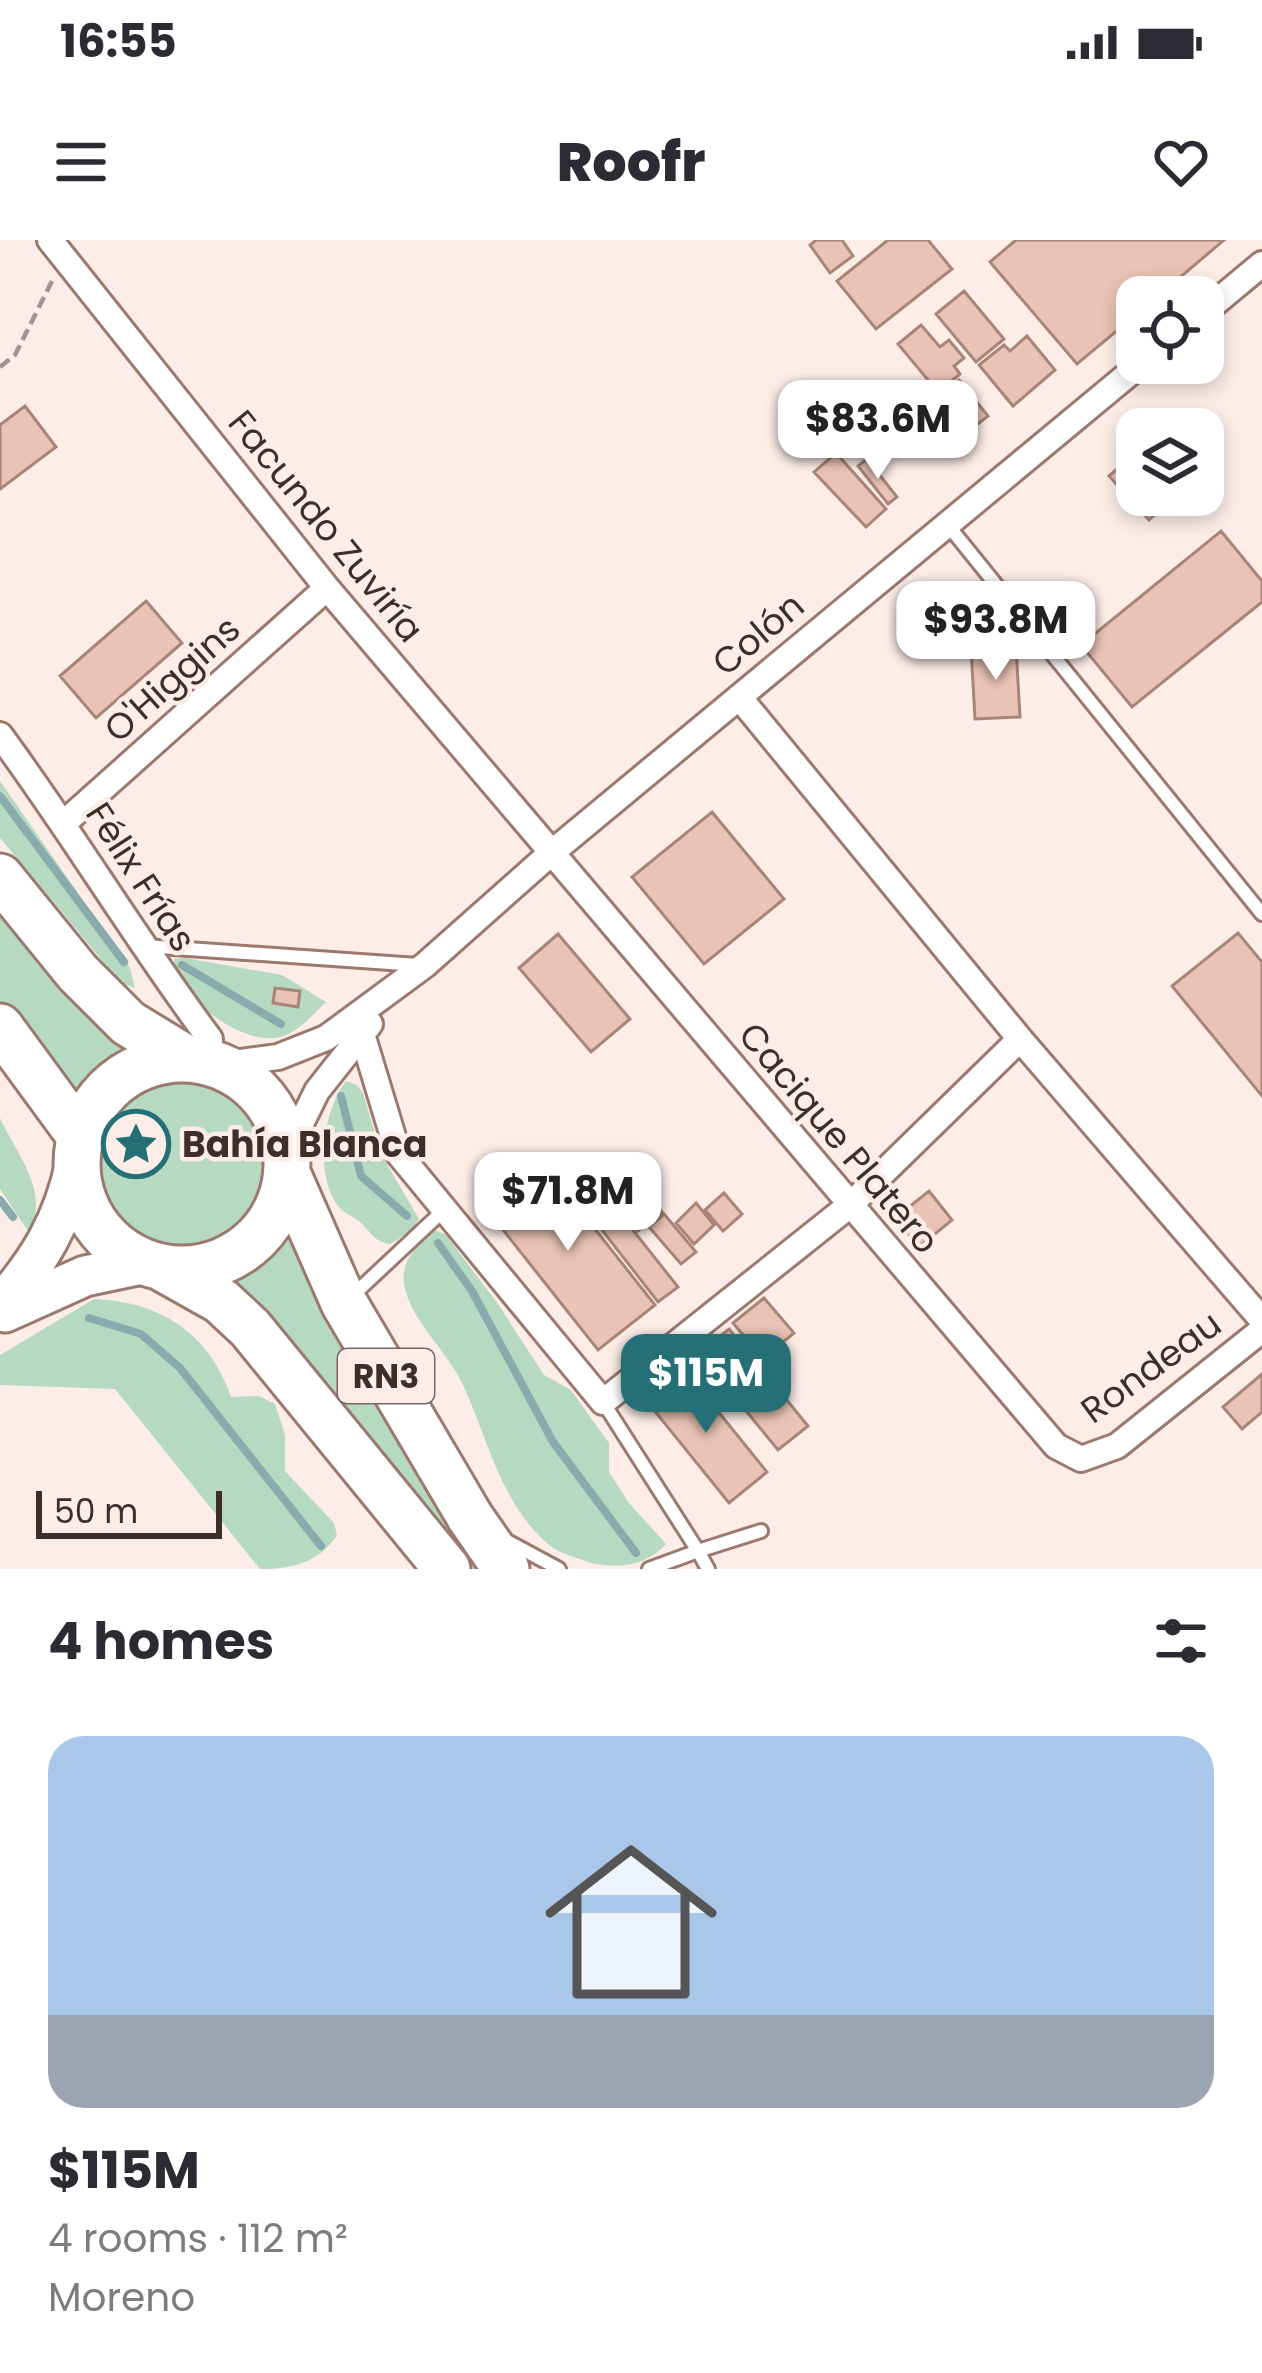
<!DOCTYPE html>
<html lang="en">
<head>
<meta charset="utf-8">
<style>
	:root { --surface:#fff; --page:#f2f2f3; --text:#2b2b33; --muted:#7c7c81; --line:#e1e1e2; --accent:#256f76 }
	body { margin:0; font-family:Poppins,sans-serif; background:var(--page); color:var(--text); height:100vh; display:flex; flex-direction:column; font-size:45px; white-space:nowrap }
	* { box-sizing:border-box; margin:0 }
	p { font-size:39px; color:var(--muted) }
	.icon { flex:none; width:66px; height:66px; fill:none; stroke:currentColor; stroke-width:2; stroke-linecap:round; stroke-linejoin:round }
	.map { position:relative; height:1329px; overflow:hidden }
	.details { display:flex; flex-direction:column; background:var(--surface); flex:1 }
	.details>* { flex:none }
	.fabs { position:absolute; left:1116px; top:36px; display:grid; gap:24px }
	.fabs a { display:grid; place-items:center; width:108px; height:108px; border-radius:24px; background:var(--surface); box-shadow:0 6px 18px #0003; font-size:60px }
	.scale { position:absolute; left:36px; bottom:30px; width:186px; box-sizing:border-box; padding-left:12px; border:6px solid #3d2e29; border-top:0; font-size:33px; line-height:42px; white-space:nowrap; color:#3d2e29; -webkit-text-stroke:9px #fcede7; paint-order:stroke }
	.price { position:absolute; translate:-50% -102px; padding:0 27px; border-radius:24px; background:#fff; color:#222; font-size:39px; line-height:78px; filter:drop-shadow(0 3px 6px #0008) }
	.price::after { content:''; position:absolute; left:50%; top:72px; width:36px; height:27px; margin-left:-18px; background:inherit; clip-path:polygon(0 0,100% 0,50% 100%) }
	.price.on { background:var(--accent); color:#fff }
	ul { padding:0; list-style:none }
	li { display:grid; align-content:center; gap:24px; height:636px; padding:0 48px }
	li+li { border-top:3px solid var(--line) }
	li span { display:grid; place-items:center; height:372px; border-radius:36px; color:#555 }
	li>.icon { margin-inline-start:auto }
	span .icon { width:216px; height:216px; fill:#fffc; stroke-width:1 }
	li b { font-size:51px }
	h2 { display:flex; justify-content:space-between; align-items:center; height:144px; padding:0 48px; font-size:51px }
	.status { display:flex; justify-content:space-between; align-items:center; height:84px; padding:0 60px; background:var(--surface); direction:ltr }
	.status svg { height:33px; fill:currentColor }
	header { display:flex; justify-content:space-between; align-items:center; height:156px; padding:0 48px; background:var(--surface); font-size:54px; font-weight:800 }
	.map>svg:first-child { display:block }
	.green { fill:#b5d9c1 }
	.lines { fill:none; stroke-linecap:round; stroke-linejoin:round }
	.stream { stroke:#89abad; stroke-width:8 }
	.building { fill:#e9c3b5; stroke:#a88578; stroke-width:3 }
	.lane-casing { stroke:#9b796d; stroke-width:18 }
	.street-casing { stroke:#9b796d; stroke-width:30 }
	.primary-casing { stroke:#9b796d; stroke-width:45 }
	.highway-casing { stroke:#9b796d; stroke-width:51 }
	.path { stroke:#a2938e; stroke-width:4.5; stroke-dasharray:12 6; stroke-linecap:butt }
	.lane { stroke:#fff; stroke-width:12 }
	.street { stroke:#fff; stroke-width:24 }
	.primary { stroke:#fff; stroke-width:39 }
	.highway { stroke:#fff; stroke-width:45 }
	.labels { text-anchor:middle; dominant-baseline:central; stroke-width:9; stroke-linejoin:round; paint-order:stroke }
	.shield { fill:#fcede7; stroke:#766762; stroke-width:3 }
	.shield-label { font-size:33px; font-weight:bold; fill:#3d2e29 }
	.street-label { font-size:36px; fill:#3d2e29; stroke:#fcede7 }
	.poi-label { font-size:36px; font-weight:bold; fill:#3d2e29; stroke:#fcede7; text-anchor:start }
</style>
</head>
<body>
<div class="status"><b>16:55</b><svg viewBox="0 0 49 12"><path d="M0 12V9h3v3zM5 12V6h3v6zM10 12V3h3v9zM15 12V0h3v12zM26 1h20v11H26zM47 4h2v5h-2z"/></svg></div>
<header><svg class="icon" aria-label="menu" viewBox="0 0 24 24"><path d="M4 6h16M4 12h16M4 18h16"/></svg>Roofr<svg class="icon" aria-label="heart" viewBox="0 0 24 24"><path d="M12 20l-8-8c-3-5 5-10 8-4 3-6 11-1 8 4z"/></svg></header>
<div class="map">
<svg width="1262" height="1329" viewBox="0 0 1262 1329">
	<rect width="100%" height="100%" fill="#fcede7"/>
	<path class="green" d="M0,541L130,728L135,748L121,743L0,598Z
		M0,660L140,810L105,833L72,869L0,763Z
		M185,718L282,735L326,762C314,774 298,792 281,797C242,807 177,757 174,719Z
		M91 925a90 90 0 1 1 180 0a90 90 0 1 1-180 0Z
		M346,841L357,845L363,853L381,914L419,979L411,991L390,1004C373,1001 372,993 361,983C354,976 344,974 338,966C314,934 323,871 346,841Z
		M0,878C19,919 49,949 30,994L0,949Z
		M293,990L491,1329H462L234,1044L266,1024Z
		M435,990L446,995L498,1064L544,1135L571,1150L609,1203V1232L629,1263L666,1304C646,1326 620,1329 592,1323C578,1318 560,1314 549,1305C500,1263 489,1201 463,1145C448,1111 409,1080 404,1043C401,1019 418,1005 435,990Z
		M94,1059C160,1061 210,1094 231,1157L259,1156L275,1164L285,1195V1231L334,1283L337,1295C319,1323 291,1329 260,1329L115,1149L0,1145V1115Z"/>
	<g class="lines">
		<path class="stream" d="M0,556L124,722
			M182,725L281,784
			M341,856L361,936L407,976
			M0,960L13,977
			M438,1003L472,1051L553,1202L636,1313
			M89,1078L141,1094L180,1128L321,1306"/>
	</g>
	<path class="building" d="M816,0H842L853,16L830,33L810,5Z
		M888,0H928L952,29L876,89L837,41Z
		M1016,0H1224L1157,57H1137V74L1077,124L990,22Z
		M964,51L1004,99L976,122L936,74Z
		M921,85L940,107L949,100L964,118L954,126L960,134L938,152L898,104Z
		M1027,96L1055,130L1013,166L979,125L1004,105L1010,111Z
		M959,140L988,176L968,192L939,155Z
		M25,166L56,207L0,249V185Z
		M836,213L886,269L866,287L814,232Z
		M1132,216L1137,221V255H1167L1172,260L1149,280L1109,236Z
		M867,219L897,257L888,264L858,226Z
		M1221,291L1262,341V362L1132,467L1081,405Z
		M146,361L182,403L96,478L60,436Z
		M1016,406L1020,477L975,479L971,408Z
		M712,572L784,659L704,724L632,637Z
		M1238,693L1262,722V856L1172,746Z
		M558,694L630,779L591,812L519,728Z
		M275,748L300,751L298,767L273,763Z
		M538,917L655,1065L598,1110L481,962Z
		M641,947L662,972L638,991L617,966Z
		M929,951L952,980L919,1007L895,978Z
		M724,953L742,974L723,991L705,970Z
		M696,963L714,985L694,1004L676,983Z
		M664,974L696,1012L681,1024L649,987Z
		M621,975L678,1047L658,1062L602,990Z
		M764,1058L794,1093L763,1119L733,1083Z
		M729,1089L808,1186L778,1210L699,1113Z
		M683,1128L767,1232L729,1263L645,1159Z
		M1262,1134V1172L1242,1189L1223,1167Z"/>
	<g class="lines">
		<g class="lane-casing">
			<path id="lane" d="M947,284L1262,674
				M145,706L418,725
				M350,1058L445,969
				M603,1162L698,1311L761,1291
				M507,1301L559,1329
				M649,1329L698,1311L708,1329"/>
		</g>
		<g class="street-casing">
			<path id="street" d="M50,0L327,348L1056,1206L1081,1219L1117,1206L1262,1090
				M1203,73L1262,24
				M739,457L1020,799L1262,1080
				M0,495C73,594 136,700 210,799L207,822
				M64,583L327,348
				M362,794L398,913L603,1162L850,965L1020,799
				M217,825L278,817L326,798L425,725L550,614L1142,123
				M287,912L317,851L370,784"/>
		</g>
		<g class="primary-casing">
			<path id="primary" d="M0,1066C39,1022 64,981 76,922
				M5,1072L85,1036L147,1023"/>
		</g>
		<g class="highway-casing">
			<path id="highway" d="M0,637L78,733L128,783L187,819
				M0,787L80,896
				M77 924a105 105 0 1 1 210 0a105 105 0 1 1-210 0Z
				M287,933L344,1063L470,1277L506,1329
				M164,1029L221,1061L250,1088L447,1329"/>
		</g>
		<path class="path" d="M0,127L15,115L52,41"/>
		<use href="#lane" class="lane"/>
		<use href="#street" class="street"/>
		<use href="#primary" class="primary"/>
		<use href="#highway" class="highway"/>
	</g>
	<defs>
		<g id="sight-ring" transform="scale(3.45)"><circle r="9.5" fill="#fcede7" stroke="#256f76" stroke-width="1.5"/><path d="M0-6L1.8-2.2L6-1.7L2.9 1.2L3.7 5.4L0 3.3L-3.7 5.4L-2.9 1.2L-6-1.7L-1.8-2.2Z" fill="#256f76"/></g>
	</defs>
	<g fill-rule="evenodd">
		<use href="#sight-ring" x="136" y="904"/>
	</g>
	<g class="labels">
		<rect class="shield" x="338" y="1109" width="96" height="54" rx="9"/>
		<g class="shield-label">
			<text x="386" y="1136">RN3</text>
		</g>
		<g class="street-label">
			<text transform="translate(326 286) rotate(51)">Facundo Zuviría</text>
			<text transform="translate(758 394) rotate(-40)">Colón</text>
			<text transform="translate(172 439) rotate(-42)">O'Higgins</text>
			<text transform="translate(141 637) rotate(57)">Félix Frías</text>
			<text transform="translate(839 898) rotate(50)">Cacique Platero</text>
			<text transform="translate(1151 1127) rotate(-36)">Rondeau</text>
		</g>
		<g class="poi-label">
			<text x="182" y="904">Bahía Blanca</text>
		</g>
	</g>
</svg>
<div class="fabs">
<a><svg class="icon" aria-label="locate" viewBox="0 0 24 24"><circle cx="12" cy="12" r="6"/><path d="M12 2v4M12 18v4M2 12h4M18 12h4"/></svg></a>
<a><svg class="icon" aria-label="layers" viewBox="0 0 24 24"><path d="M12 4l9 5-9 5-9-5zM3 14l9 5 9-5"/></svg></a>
</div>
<div class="scale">50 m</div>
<b class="price" style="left:878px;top:242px">$83.6M</b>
<b class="price" style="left:996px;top:443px">$93.8M</b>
<b class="price" style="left:568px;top:1014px">$71.8M</b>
<b class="price on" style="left:706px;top:1196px">$115M</b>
</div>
<section class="details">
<h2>4 homes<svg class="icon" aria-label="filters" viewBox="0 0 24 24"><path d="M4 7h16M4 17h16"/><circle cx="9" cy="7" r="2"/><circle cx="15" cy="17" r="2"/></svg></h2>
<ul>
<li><span style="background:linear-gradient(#a9c7e8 75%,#9aa5b1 0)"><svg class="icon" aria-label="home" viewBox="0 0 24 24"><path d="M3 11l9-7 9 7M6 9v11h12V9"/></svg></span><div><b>$115M</b><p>4 rooms · 112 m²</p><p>Moreno</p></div></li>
</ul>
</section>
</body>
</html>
